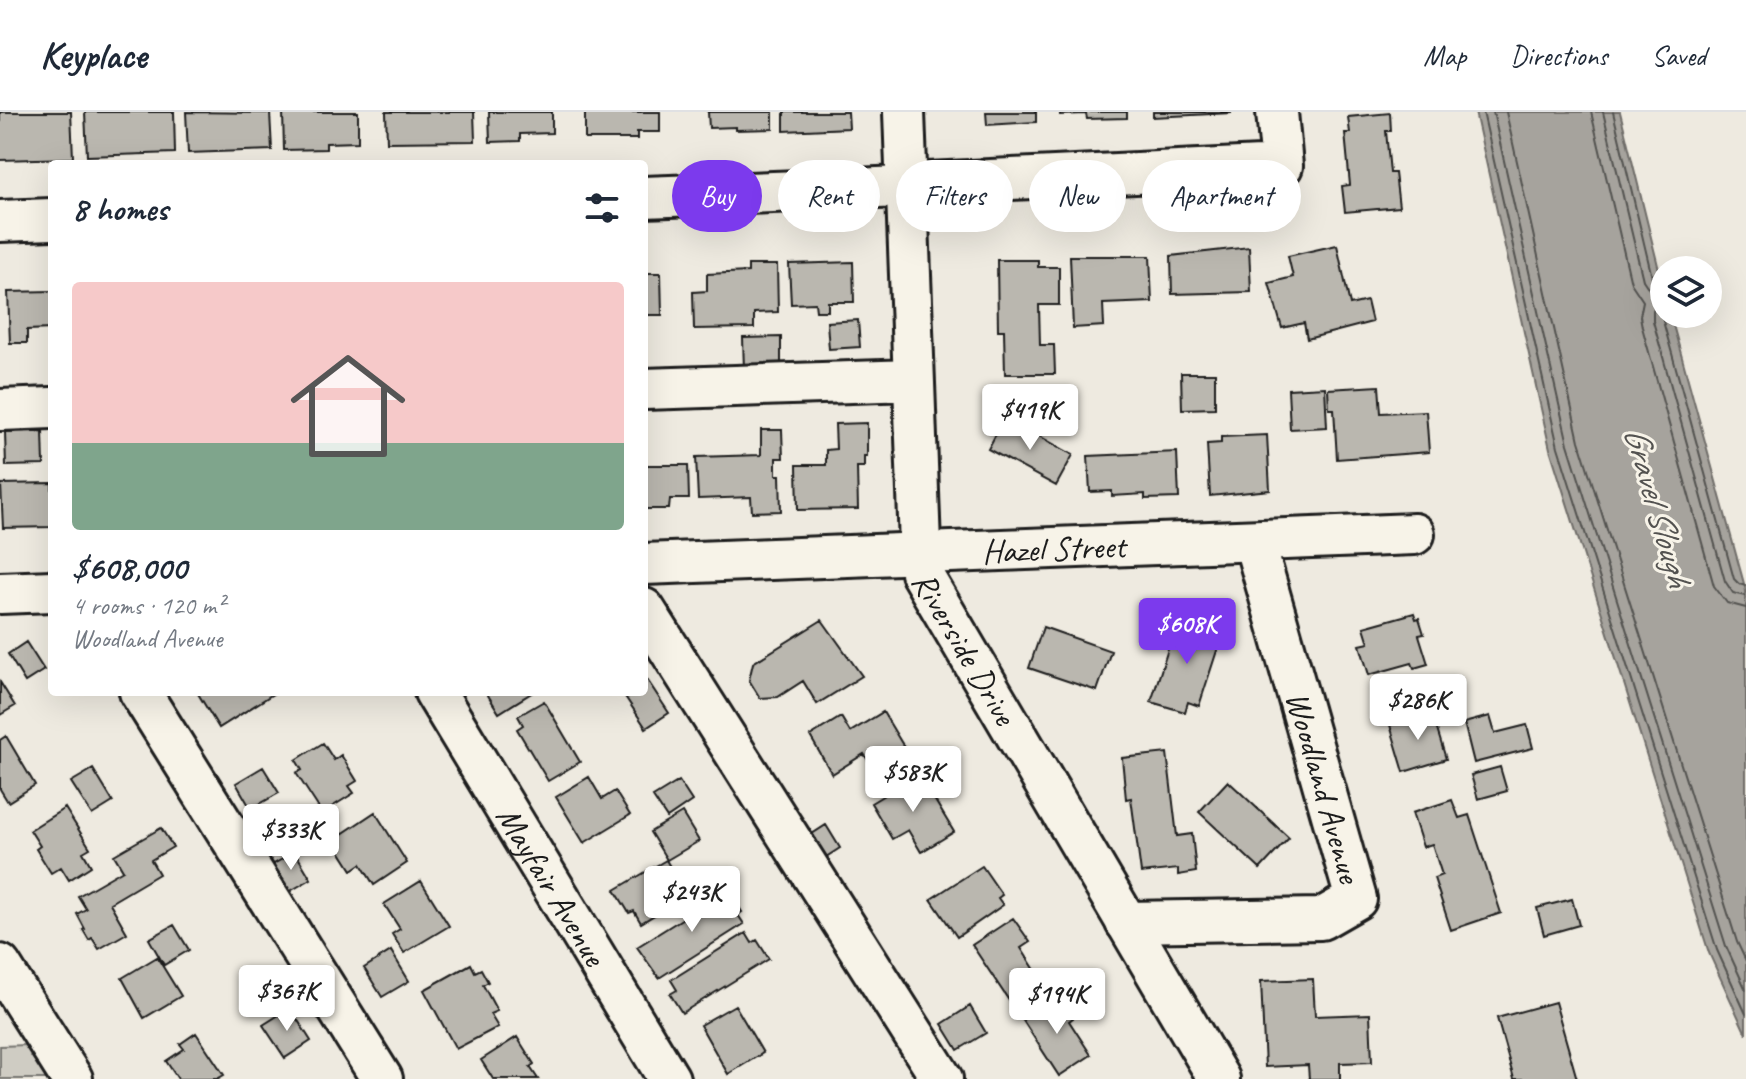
<!DOCTYPE html>
<html lang="en">
<head>
<meta charset="utf-8">
<style>
	:root { --surface:#fff; --page:#f2f2f3; --text:#1f2937; --muted:#747a83; --line:#e0e1e3; --accent:#7c3aed }
	body { margin:0; font-family:Caveat,sans-serif; background:var(--page); color:var(--text); height:100vh; display:flex; flex-direction:column; font-size:30px; white-space:nowrap }
	* { box-sizing:border-box; margin:0 }
	p { font-size:26px; color:var(--muted) }
	.icon { flex:none; width:44px; height:44px; fill:none; stroke:currentColor; stroke-width:2; stroke-linecap:round; stroke-linejoin:round }
	.map { position:relative; flex:1; overflow:hidden }
	.details { position:absolute; left:48px; top:48px; width:600px; height:536px; display:flex; flex-direction:column; background:var(--surface); border-radius:8px; box-shadow:0 8px 32px #0002 }
	.details>* { flex:none }
	.guide { position:absolute; left:672px; top:48px; width:760px; height:72px; display:flex; gap:16px }
	.fabs { position:absolute; left:1650px; top:144px; display:grid; gap:16px }
	.fabs a { display:grid; place-items:center; width:72px; height:72px; border-radius:50%; background:var(--surface); box-shadow:0 8px 32px #0002; font-size:40px }
	.price { position:absolute; translate:-50% -68px; padding:0 18px; border-radius:8px; background:#fff; color:#222; font-size:26px; line-height:52px; filter:drop-shadow(0 2px 4px #0008) }
	.price::after { content:''; position:absolute; left:50%; top:48px; width:24px; height:18px; margin-left:-12px; background:inherit; clip-path:polygon(0 0,100% 0,50% 100%) }
	.price.on { background:var(--accent); color:#fff }
	ul { padding:0; list-style:none }
	li { display:grid; align-content:center; gap:16px; height:424px; padding:0 24px }
	li span { display:grid; place-items:center; height:248px; border-radius:8px; color:#555 }
	li>.icon { margin-inline-start:auto }
	span .icon { width:144px; height:144px; fill:#fffc; stroke-width:1 }
	li b { font-size:34px }
	h2 { display:flex; justify-content:space-between; align-items:center; height:96px; padding:0 24px; font-size:34px }
	.tag { padding:0 28px; border-radius:36px; background:var(--surface); box-shadow:0 8px 32px #0002; font-size:28px; line-height:72px }
	.tag.on { background:var(--accent); color:#fff }
	header { display:flex; align-items:center; gap:48px; box-sizing:border-box; height:112px; padding:0 40px; background:var(--surface); border-bottom:2px solid var(--line) }
	header strong { font-size:38px }
	nav { display:flex; gap:44px; margin-inline-start:auto; font-size:28px }
	.map>svg:first-child { display:block }
	.green { fill:#cfccc3; stroke:#767470; stroke-width:2 }
	.water { fill:#a6a39d; stroke:#6f6d69; stroke-width:2 }
	.lines { fill:none; stroke-linecap:round; stroke-linejoin:round }
	.shore { stroke:#535250; stroke-width:2 }
	.building { fill:#bab7af; stroke:#1c1c1c; stroke-width:2 }
	.minor-casing { stroke:#1c1c1c; stroke-width:46 }
	.minor { stroke:#f7f3e8; stroke-width:40 }
	.labels { text-anchor:middle; dominant-baseline:central; stroke-width:6; stroke-linejoin:round; paint-order:stroke }
	.street-label { font-size:34px; fill:#1c1c1c; stroke:#f7f3e8 }
	.water-label { font-size:36px; font-style:italic; fill:#535250; stroke:#f7f3e8 }
</style>
</head>
<body>
<header>
<strong>Keyplace</strong>
<nav><a>Map</a><a>Directions</a><a>Saved</a></nav>
</header>
<div class="map">
<svg width="1746" height="967" viewBox="0 0 1746 967">
	<rect width="100%" height="100%" fill="#eeeae0"/>
	<filter id="ink" filterUnits="userSpaceOnUse"><feTurbulence type="fractalNoise" baseFrequency=".0125" numOctaves="2"/><feDisplacementMap in="SourceGraphic" scale="16" xChannelSelector="R" yChannelSelector="G"/><feConvolveMatrix kernelMatrix="1 2 1 2 8 2 1 2 1" color-interpolation-filters="sRGB"/></filter>
	<g filter="url(#ink)">
		<path class="green" d="M27,933L50,967H0V934Z"/>
		<path class="water" d="M1475,0H1620L1664,178V202H1670L1746,479V922L1709,841L1550,337Z"/>
		<g class="lines">
			<path class="shore" d="M1483,0L1558,335L1717,838L1746,902
				M1493,0L1568,332L1726,834L1746,878
				M1506,0L1579,329L1737,830L1746,849
				M1591,0L1631,171L1643,189L1640,204L1642,215L1714,474L1727,491L1746,496
				M1603,0L1643,168L1649,177L1661,185L1653,198V209L1725,469L1733,481L1746,484
				M1613,0L1652,165L1657,171L1664,172
				M1664,199L1663,209L1734,467L1739,472L1746,474"/>
		</g>
		<path class="building" d="M0,0H71L73,46L0,48Z
			M85,0H174L175,41L87,44Z
			M186,0L270,1L272,38L188,41Z
			M283,0H358V30L326,31V37L284,38Z
			M386,0H474L475,29L387,30Z
			M489,0H552V21L520,22V29L490,30Z
			M585,0H660V20H637V27H585Z
			M708,0H773V17L736,18V15L709,16Z
			M784,0H848L849,16L784,19Z
			M986,0H1036V10L987,13Z
			M1060,0H1127V6L1087,7L1086,2L1060,3Z
			M1153,0H1231V1L1153,5Z
			M1390,1L1391,19H1386L1390,61H1395L1399,95L1345,100L1342,74L1350,73L1345,21H1350L1348,5Z
			M1337,133L1350,193L1367,189L1372,210L1307,227L1304,211L1282,216L1269,171L1293,165L1288,144Z
			M1249,135L1251,180L1172,182L1171,144Z
			M1070,144H1150L1152,190L1103,192L1104,214L1073,216Z
			M997,148H1038V155H1059V193H1039L1040,233H1054L1055,262H1005L1004,218H998Z
			M853,150L854,190H828V199H816L815,191L791,192L789,152Z
			M748,153H777L778,200L754,201V216L694,217L693,180L707,179V162L748,160Z
			M644,161H661L662,203H644Z
			M52,179V217L27,218V231H10L8,180Z
			M858,208L860,235L829,237L827,210Z
			M781,225V258H744L743,226Z
			M1181,261H1215V296L1182,297Z
			M1379,274L1381,301L1426,299L1429,340L1337,347L1334,297H1329L1328,277Z
			M1325,275L1327,315L1290,317L1288,277Z
			M1005,305L1073,343L1056,374L988,337Z
			M867,311V344H864V355H857L858,397L798,398L797,353H826V338L836,337L835,312Z
			M761,318H782L783,346H776V363H780L781,399L752,400L751,385L698,387L696,345L761,343Z
			M43,319L44,353L6,354L5,320Z
			M1267,323L1270,378L1210,384L1207,332L1221,331V325Z
			M1177,340L1179,386L1145,387V382L1112,384V379L1090,380L1088,344Z
			M644,353H688L689,387H670L669,397H644Z
			M52,371V415L3,416L1,372Z
			M1414,501L1416,507L1419,506L1424,522L1419,523L1428,552L1414,556L1412,551L1369,563L1360,533L1369,531L1364,515Z
			M1178,506L1223,520L1199,594L1188,590L1185,600L1151,590Z
			M822,508L862,564L817,592L803,569L778,585L760,586L749,568L753,551Z
			M1043,515L1111,539L1097,579L1029,556Z
			M26,530L44,558L25,570L8,542Z
			M644,563L669,601L646,616L622,580H644Z
			M0,570L15,594L0,603Z
			M197,580H276L219,616Z
			M486,580H533L499,601Z
			M544,589L580,650L548,669L517,617L523,613L518,604Z
			M883,600L913,650L881,669L864,642L832,662L810,624L841,605L850,620Z
			M1432,601L1446,647L1404,660L1390,613Z
			M1490,604L1495,621L1527,613L1533,636L1474,651L1464,611Z
			M6,624L35,673L8,690L0,677V628Z
			M323,631L334,648L341,643L357,669L349,674L354,681L322,701L296,661L302,658L296,648Z
			M1167,641L1177,724L1192,722L1196,760L1178,763V757L1141,761L1131,686L1126,687L1122,646Z
			M263,655L279,681L251,697L236,671Z
			M1500,655L1507,679L1478,687L1471,663Z
			M93,657L113,690L92,703L71,670Z
			M919,662L954,720L921,740L908,718L892,727L871,691Z
			M589,665L602,687L615,679L630,703L584,731L556,685Z
			M679,669L692,689L667,706L653,685Z
			M1228,669L1289,726L1260,757L1199,700Z
			M1452,688L1459,706L1469,703L1501,801L1451,818L1434,766L1442,763L1432,732L1423,735L1412,701Z
			M65,696L90,736L83,740L91,754L69,768L61,755L51,761L36,737L40,734L30,718Z
			M375,700L407,751L374,773L361,752L352,758L333,728Z
			M682,701L699,729L667,748L650,720Z
			M826,713L840,736L809,756L795,733Z
			M161,716L173,735L151,748L159,762L110,791L127,821L99,837L92,826L89,828L83,818L85,817L77,802L86,797L78,784L123,758L114,743Z
			M295,740L311,767L287,781L270,754Z
			M666,748L679,770L672,774L681,787L641,811L634,799L629,801L615,778Z
			M982,754L1002,783L998,786L1003,793L957,825L931,787Z
			M421,769L449,814L404,841L392,822L400,817L384,792Z
			M728,778L742,800L738,803L744,812L659,866L637,835Z
			M1572,787L1579,813L1544,823L1537,796Z
			M1013,806L1030,830L1021,836L1044,872L1012,893L972,833Z
			M174,813L189,838L164,853L149,827Z
			M746,821L752,831L757,828L769,847L682,901L670,882L677,878L671,868Z
			M391,839L409,869L382,885L364,856Z
			M157,845L181,884L144,906L122,866Z
			M471,852L475,860L481,857L488,870L483,873L497,899L490,902L498,915L456,937L424,878Z
			M1313,867L1315,904L1370,902L1372,950L1340,951V967H1309L1308,953L1265,955L1261,869Z
			M1059,884L1073,906L1069,909L1091,943L1059,964L1022,907Z
			M1555,890L1577,967H1514L1497,906Z
			M735,893L763,941L728,962L700,913Z
			M970,894L986,921L958,938L942,912Z
			M290,896L311,929L285,946L263,913Z
			M196,921L224,963L217,967H178L166,949L184,937L180,932Z
			M517,925L534,952L530,955L538,967H493L481,948Z"/>
		<g class="lines">
			<g class="minor-casing">
				<g id="minor">
					<path id="s1" d="M904,0L921,461L1219,967"/>
					<path d="M906,72L1282,54L1277,0"/>
					<path d="M644,85L904,75"/>
					<path d="M0,109L52,107"/>
					<path d="M644,277L913,268"/>
					<path d="M0,298L52,296"/>
					<path id="s2" d="M644,452L1414,422"/>
					<path d="M0,481L52,479"/>
					<path d="M644,497L942,967"/>
					<path d="M140,580L382,967"/>
					<path id="s3" d="M435,580L669,967"/>
					<path d="M1126,810L1321,807L1356,787L1254,429"/>
					<path d="M0,853L72,967"/>
				</g>
			</g>
			<use href="#minor" class="minor"/>
		</g>
	</g>
	<g class="labels">
		<g class="street-label">
			<text stroke="none"><textPath href="#s2" startOffset="410">Hazel Street</textPath></text>
			<text stroke="none"><textPath href="#s1" startOffset="548">Riverside Drive</textPath></text>
			<text transform="translate(1324 675) rotate(74)">Woodland Avenue</text>
			<text stroke="none"><textPath href="#s3" startOffset="226">Mayfair Avenue</textPath></text>
		</g>
		<g class="water-label">
			<text transform="translate(1658 394) rotate(74)">Gravel Slough</text>
		</g>
	</g>
</svg>
<div class="fabs">
<a><svg class="icon" aria-label="layers" viewBox="0 0 24 24"><path d="M12 4l9 5-9 5-9-5zM3 14l9 5 9-5"/></svg></a>
</div>
<b class="price" style="left:1030px;top:340px">$419K</b>
<b class="price on" style="left:1187px;top:554px">$608K</b>
<b class="price" style="left:1418px;top:630px">$286K</b>
<b class="price" style="left:913px;top:702px">$583K</b>
<b class="price" style="left:291px;top:760px">$333K</b>
<b class="price" style="left:692px;top:822px">$243K</b>
<b class="price" style="left:287px;top:921px">$367K</b>
<b class="price" style="left:1057px;top:924px">$194K</b>
<div class="guide">
<a class="tag on">Buy</a>
<a class="tag">Rent</a>
<a class="tag">Filters</a>
<a class="tag">New</a>
<a class="tag">Apartment</a>
</div>
<section class="details">
<h2>8 homes<svg class="icon" aria-label="filters" viewBox="0 0 24 24"><path d="M4 7h16M4 17h16"/><circle cx="9" cy="7" r="2"/><circle cx="15" cy="17" r="2"/></svg></h2>
<ul>
<li><span style="background:linear-gradient(#f6c9c9 65%,#7fa58c 0)"><svg class="icon" aria-label="home" viewBox="0 0 24 24"><path d="M3 11l9-7 9 7M6 9v11h12V9"/></svg></span><div><b>$608,000</b><p>4 rooms · 120 m²</p><p>Woodland Avenue</p></div></li>
</ul>
</section>
</div>
</body>
</html>
